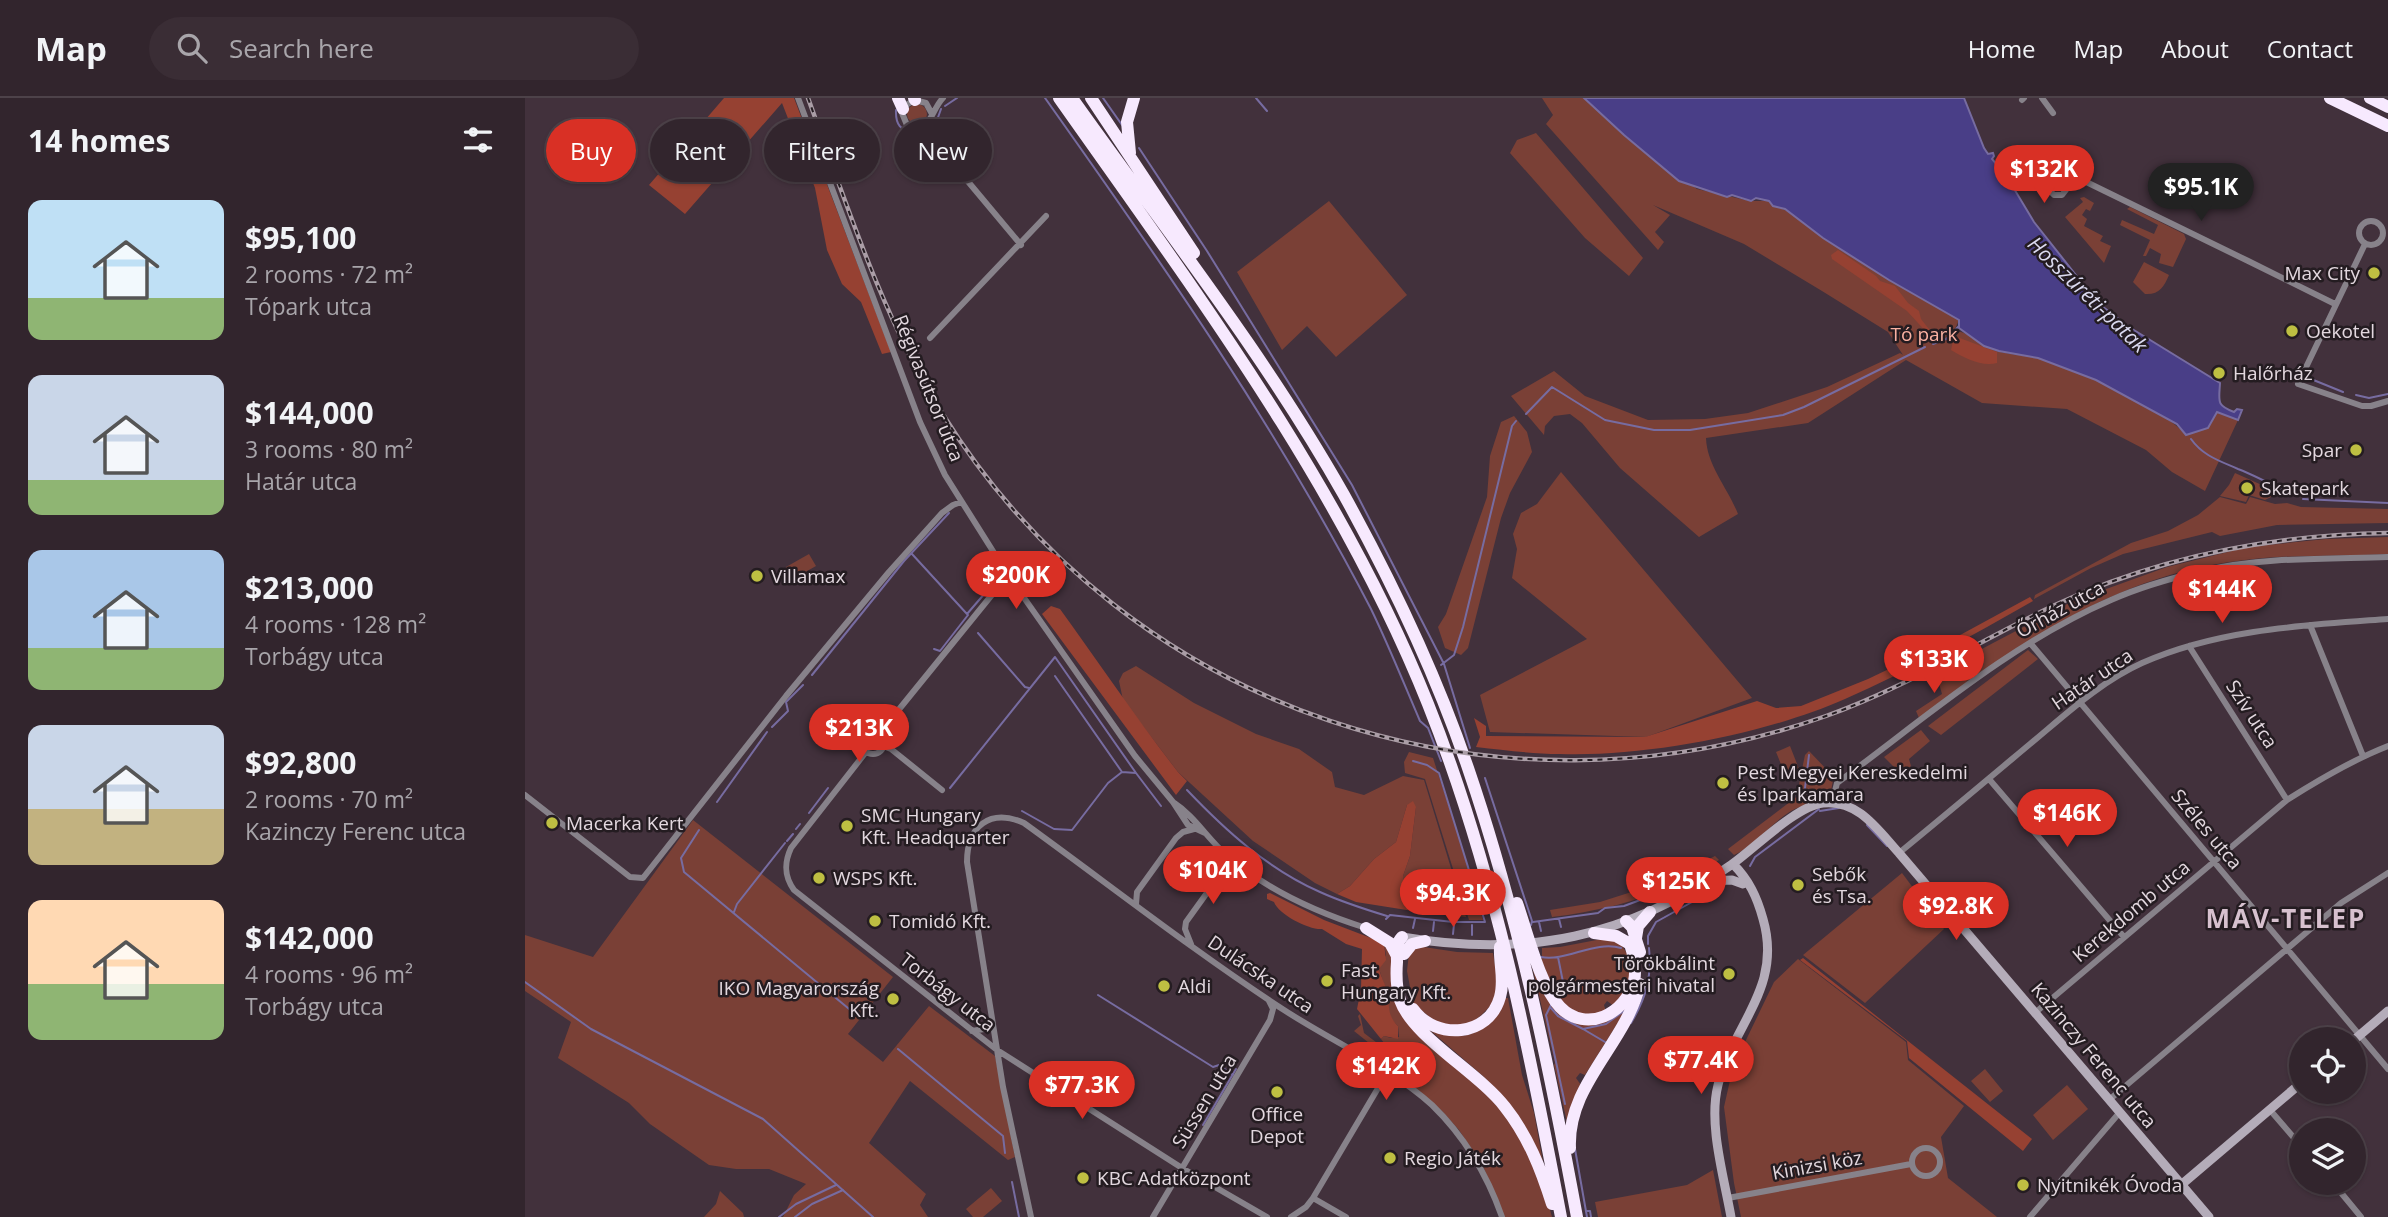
<!DOCTYPE html>
<html lang="en">
<head>
<meta charset="utf-8">
<style>
	:root { --surface:#32252d; --page:#3a2d35; --text:#f1f3f6; --muted:#a8a5aa; --line:#4d4249; --accent:#d93025 }
	body { margin:0; font-family:"Open Sans",sans-serif; background:var(--page); color:var(--text); height:100vh; display:flex; flex-direction:column; font-size:26px; white-space:nowrap }
	* { box-sizing:border-box; margin:0 }
	p { font-size:23px; color:var(--muted) }
	.icon { flex:none; width:38px; height:38px; fill:none; stroke:currentColor; stroke-width:2; stroke-linecap:round; stroke-linejoin:round }
	.map { position:relative; flex:1; overflow:hidden }
	.sheet { display:flex; flex-direction:column; background:var(--surface); width:525px }
	.sheet>* { flex:none }
	.hud { position:absolute; left:21px; top:21px; width:665px; height:63px; display:flex; gap:14px }
	.controls { position:absolute; left:1764px; top:929px; display:grid; gap:14px }
	.controls a { display:grid; place-items:center; width:77px; height:77px; border-radius:50%; background:var(--surface); box-shadow:0 2px 5px #0004,0 0 0 2px var(--line); font-size:35px }
	.price { position:absolute; translate:-50% -60px; padding:0 16px; border-radius:24px; background:var(--accent); color:#fff; font-size:23px; line-height:46px; filter:drop-shadow(0 2px 4px #0008) }
	.price::after { content:''; position:absolute; left:50%; top:42px; width:21px; height:16px; margin-left:-10px; background:inherit; clip-path:polygon(0 0,100% 0,50% 100%) }
	.price.selected { background:#222; color:#fff }
	ul { padding:0; list-style:none }
	li { display:flex; align-items:center; gap:21px; height:175px; padding:0 28px }
	li span { display:grid; place-items:center; flex:none; width:196px; height:140px; border-radius:14px; color:#555 }
	li>.icon { margin-inline-start:auto }
	span .icon { width:84px; height:84px; fill:#fffc; stroke-width:1 }
	li b { font-size:30px }
	h2 { display:flex; justify-content:space-between; align-items:center; height:84px; padding:0 28px; font-size:30px }
	.tag { padding:0 24px; border-radius:32px; background:var(--surface); box-shadow:0 2px 5px #0004,0 0 0 2px var(--line); font-size:24px; line-height:63px }
	.tag.selected { background:var(--accent); color:#fff }
	header { display:flex; align-items:center; gap:42px; box-sizing:border-box; height:98px; padding:0 35px; background:var(--surface); border-bottom:2px solid var(--line) }
	header strong { font-size:33px }
	nav { display:flex; gap:38px; margin-inline-start:auto; font-size:24px }
	.search { width:490px; height:63px; background:var(--page); display:flex; align-items:center; gap:18px; box-sizing:border-box; padding:0 24px; border-radius:38px; color:var(--muted); font-size:26px }
	main { display:flex; flex:1; min-height:0 }
	.map>svg:first-child { display:block }
	.green { fill:#7a4036 }
	.forest { fill:#964132 }
	.water { fill:#493e87; stroke:#776ca1; stroke-width:2 }
	.lines { fill:none; stroke-linecap:round; stroke-linejoin:round }
	.stream { stroke:#776ca1; stroke-width:2 }
	.street { stroke:#87828a; stroke-width:6 }
	.secondary { stroke:#b4acb9; stroke-width:9 }
	.highway { stroke:#f7e9fe; stroke-width:12 }
	.rail-casing { stroke:#aa9da6; stroke-width:4.5 }
	.rail { stroke:#241c21; stroke-width:2; stroke-dasharray:5; stroke-linecap:butt }
	.poi-dot { fill:#bebf42; stroke:#241c21; stroke-width:2.5 }
	.labels { text-anchor:middle; dominant-baseline:central; stroke-width:5; stroke-linejoin:round; paint-order:stroke }
	.poi-label { font-size:19px; fill:#e3d8df; stroke:#241c21; text-anchor:start }
	.park-label { font-size:19px; fill:#fab1a2; stroke:#241c21 }
	.street-label { font-size:19px; fill:#e3d8df; stroke:#241c21 }
	.water-label { font-size:21px; font-style:italic; fill:#dbdaf0; stroke:#241c21 }
	.district-label { font-size:26px; font-weight:bold; letter-spacing:2px; fill:#d7c1cf; stroke:#241c21 }
</style>
</head>
<body>
<header>
<strong>Map</strong>
<div class="search"><svg class="icon" aria-label="search" viewBox="0 0 24 24"><circle cx="10" cy="10" r="6"/><path d="M15 15l6 6"/></svg>Search here</div>
<nav><a>Home</a><a>Map</a><a>About</a><a>Contact</a></nav>
</header>
<main>
<section class="sheet">
<h2>14 homes<svg class="icon" aria-label="filters" viewBox="0 0 24 24"><path d="M4 7h16M4 17h16"/><circle cx="9" cy="7" r="2"/><circle cx="15" cy="17" r="2"/></svg></h2>
<ul>
<li><span style="background:linear-gradient(#bfe0f5 70%,#8fb573 0)"><svg class="icon" aria-label="home" viewBox="0 0 24 24"><path d="M3 11l9-7 9 7M6 9v11h12V9"/></svg></span><div><b>$95,100</b><p>2 rooms · 72 m²</p><p>Tópark utca</p></div></li>
<li><span style="background:linear-gradient(#c9d6e8 75%,#8fb573 0)"><svg class="icon" aria-label="home" viewBox="0 0 24 24"><path d="M3 11l9-7 9 7M6 9v11h12V9"/></svg></span><div><b>$144,000</b><p>3 rooms · 80 m²</p><p>Határ utca</p></div></li>
<li><span style="background:linear-gradient(#a9c7e8 70%,#8fb573 0)"><svg class="icon" aria-label="home" viewBox="0 0 24 24"><path d="M3 11l9-7 9 7M6 9v11h12V9"/></svg></span><div><b>$213,000</b><p>4 rooms · 128 m²</p><p>Torbágy utca</p></div></li>
<li><span style="background:linear-gradient(#c9d6e8 60%,#c2b280 0)"><svg class="icon" aria-label="home" viewBox="0 0 24 24"><path d="M3 11l9-7 9 7M6 9v11h12V9"/></svg></span><div><b>$92,800</b><p>2 rooms · 70 m²</p><p>Kazinczy Ferenc utca</p></div></li>
<li><span style="background:linear-gradient(#ffd9b3 60%,#8fb573 0)"><svg class="icon" aria-label="home" viewBox="0 0 24 24"><path d="M3 11l9-7 9 7M6 9v11h12V9"/></svg></span><div><b>$142,000</b><p>4 rooms · 96 m²</p><p>Torbágy utca</p></div></li>
</ul>
</section>
<div class="map">
<svg width="1863" height="1119" viewBox="0 0 1863 1119">
	<rect width="100%" height="100%" fill="#42313c"/>
	<path class="green" d="M1017,0H1059L1172,91L1225,103H1244C1250,110 1260,111 1267,116C1320,156 1378,188 1434,222L1429,233C1445,233 1456,248 1472,253C1485,257 1501,257 1514,260C1550,270 1638,310 1661,337L1692,314L1713,322L1680,393L1647,374L1621,352L1542,311L1457,305L1381,262L1283,325L1181,340C1182,368 1203,390 1213,416L1174,439L1095,370L1057,325L1045,316L1029,318L1020,328L1019,337L986,298L1029,273L1060,298L1123,322L1180,321L1223,315L1302,289L1375,255L1378,257L1363,234L1297,193L1219,146L1128,107L1145,117L1130,134L1139,144L1133,152L1021,26L1028,17Z
		M382 16a10 10 0 1 1 20 0a10 10 0 1 1-20 0Z
		M1011,35L1118,160L1104,178L1060,140L985,55L992,42Z
		M1559,99L1569,105L1565,113L1561,111L1557,117L1562,121L1559,128L1578,138L1575,143L1586,148L1579,165L1540,119L1558,104L1555,100Z
		M804,103L882,197L811,259L782,228L757,252L712,174Z
		M1605,109L1659,136L1661,141L1648,169L1634,165L1636,156L1625,150L1621,158H1618L1625,142L1595,127L1597,122L1629,136L1633,127L1602,111Z
		M1619,164L1644,177C1639,189 1634,197 1620,196L1608,184Z
		M989,318L1002,334L1007,354L985,395L976,420L943,550L936,557L920,550L913,529L921,516L962,399L965,358L976,324Z
		M1036,374L1227,600L1121,639L965,634L955,597L1062,541L987,480L992,451L988,436L996,415L1012,406Z
		M1710,375L1748,392L1746,399L1740,402L1724,397L1721,404L1695,398L1704,387Z
		M1695,399L1721,406L1725,399L1750,406L1762,405L1776,409L1863,411V425L1752,427L1695,438L1687,434L1598,456L1566,470L1509,501L1510,497L1606,445L1643,433L1673,417Z
		M1863,439V456C1815,459 1767,456 1720,462C1588,477 1497,545 1394,620L1391,613L1417,596L1411,575L1548,503L1642,469L1723,449L1801,441Z
		M284,456L291,468L268,481L261,469Z
		M1503,552L1513,561L1416,637L1403,628Z
		M611,568L669,605L731,636L774,651L807,674L810,689L839,697L878,678L899,682L941,819L888,813L877,803L878,778L885,758L891,709L882,707L871,744L849,761L825,788L812,796L790,785L728,743L653,674L598,602L594,583L598,575Z
		M1396,632L1405,643L1384,661L1386,668L1376,676L1359,659Z
		M1265,648L1276,676L1280,657L1284,653L1305,675L1308,682L1306,693C1296,704 1279,706 1266,713C1245,726 1231,747 1209,757L1203,751L1278,694L1274,687L1276,676L1262,681L1251,654Z
		M884,654L908,660L938,752L958,822H944L900,681L880,675L879,664Z
		M168,722L368,879L323,936L358,964L404,908L470,958L490,1059L483,1062L385,983L344,1045L401,1096L395,1107L403,1119H258L269,1097L281,1086L244,1071H211L184,1067L125,1026L104,1005L33,960L46,924L0,893V837L68,859Z
		M1190,758L1194,762C1180,770 1166,779 1152,786C1112,804 1069,814 1027,819L1025,812L1075,804L1141,783Z
		M1377,775L1419,831L1340,905L1278,857Z
		M1082,840C1114,848 1109,889 1089,908L1082,903L1079,907L1081,914L1055,918L1035,905L1017,864V850L1035,849Z
		M859,845L867,855L869,893L990,1028L1018,1086L1027,1119H979L958,1068L934,1032L917,1013L869,976L864,961L829,933L836,927L833,918L835,916L839,935L868,957L856,941L859,938L866,940L874,939L873,928L866,921L863,913L862,895L854,871L861,857Z
		M892,848L932,854L968,855C975,898 978,900 943,928L914,927L888,905L882,873L884,855Z
		M1004,855L1012,874L1055,925L1104,907L1060,977L1055,975L1051,980L1056,987L1042,1024L1029,967L1030,965Z
		M1273,861L1381,944L1383,962L1439,1008L1416,1039L1423,1080L1472,1119H1216L1209,1085L1199,1009L1208,969L1249,884Z
		M980,900H983L997,977L1009,1015L1018,1064L979,1000L958,978L906,933C949,945 956,935 980,900Z
		M1460,971L1478,993L1465,1004L1446,983Z
		M1542,987L1563,1011L1528,1042L1508,1017Z
		M1188,1072L1197,1119H1073L1070,1104L1162,1087Z
		M466,1090L477,1103L458,1119H448L441,1111Z
		M195,1093L218,1115L219,1119H179L191,1106Z"/>
	<path class="forest" d="M199,0H269L366,254L357,256L336,204L317,186L302,152L290,90L257,5L160,116L124,87Z
		M1313,152L1351,178L1355,183L1370,188L1383,205L1394,213L1396,221L1407,235L1405,238L1382,213L1307,161L1306,157Z
		M1432,239L1472,254V265C1457,269 1439,260 1426,252L1428,243Z
		M1505,499L1508,503C1447,538 1385,572 1320,601C1241,636 1121,659 1035,656C1007,656 979,652 951,649L955,639L949,620L961,628V638L1120,639L1232,603L1251,610L1276,608L1343,581L1437,536Z
		M526,508L535,511C574,565 612,621 653,674L662,683L651,697L517,516Z
		M888,703L891,709L885,758L878,778V803L888,813L831,804L812,796L825,788L849,761L871,744L882,707Z
		M745,795L799,822L859,845L861,862L854,871C856,879 861,887 862,895C865,909 862,917 873,928V941L859,938L856,941L832,911L836,891L837,851L821,846L797,831C784,832 754,817 749,804L742,801V796Z
		M1278,860L1507,1041L1498,1053L1384,960L1382,943L1275,862Z"/>
	<path class="water" d="M1059,0H1439L1459,50L1463,56L1468,55L1469,58L1467,61L1482,79L1509,124L1573,205L1604,229L1695,285C1694,304 1691,307 1709,314L1712,311L1717,312L1713,322L1692,314L1683,330L1661,337L1652,326L1571,282L1513,260L1474,253L1459,248L1434,230V222L1364,182L1298,140L1260,111L1248,108L1244,103L1231,100L1226,103L1207,97L1202,99L1154,83L1099,37Z"/>
	<g class="lines">
		<path class="stream" d="M520,0C637,165 753,331 846,511C864,548 879,586 895,623L903,630L916,663
			M578,0L597,27
			M731,0L742,13
			M420,8L432,0
			M371,12C370,34 382,31 396,39C402,43 408,51 412,56
			M413,33L411,25L416,11
			M614,50L682,153L827,387L919,566L945,650
			M1408,246L1421,241L1434,228
			M1786,281L1818,294
			M1831,297L1844,300L1863,296
			M1001,316L1027,289L1080,322L1129,332H1165L1258,317L1279,309L1400,249
			M1666,341C1678,358 1695,363 1713,371C1731,378 1748,387 1765,396
			M1778,401L1863,405
			M387,456L442,516L473,480
			M453,535L500,589L504,590
			M409,551L415,553L443,517
			M916,567L929,557L938,529L987,328L991,323
			M287,577L379,463L424,415
			M530,578L597,674
			M247,629L263,613L261,604L278,587
			M960,680L1007,823L1006,827
			M425,690L530,559L611,675L636,708
			M662,692C701,733 743,771 795,794C817,804 839,811 862,818
			M1283,697L1280,690L1284,657
			M192,704L242,634
			M497,713L529,731L547,732L583,685L597,674L611,675
			M1295,713L1314,710
			M284,715L303,690
			M1342,727L1362,748
			M271,731L275,726
			M174,732L156,760L159,774L335,920
			M262,743L268,736
			M1225,768L1230,759L1294,711
			M209,814L212,806L260,745
			M861,821L865,817L928,824H960L914,675L902,667L888,663
			M1034,821L1036,829
			M1008,824L1073,815L1080,810L1099,808L1134,795
			M1014,824L1016,833
			M888,830L890,821
			M908,833L909,824
			M928,836L929,826
			M947,837V827
			M1123,846V838L1131,824L1194,789
			M1016,859C1041,864 1070,842 1096,850
			M0,884L66,931L238,1021L348,1119
			M1032,896L1038,884L1033,859
			M573,897L688,969L694,967L708,977
			M1026,907L1021,917L1040,1006
			M1026,910L1033,918L1058,931L1081,926L1099,913
			M1106,925C1121,900 1127,879 1124,850
			M1058,931L1080,944
			M373,951L478,1038L480,1055
			M678,1027L711,971
			M1050,1051L1062,1119
			M487,1084L494,1119
			M1062,1113H1065L1066,1119
			M254,1119L271,1106L311,1087
			M270,1119L287,1106L318,1092"/>
		<path class="street" d="M273,0L395,324L420,377L483,477L610,658L648,704L663,727L680,735
			M1517,0L1528,15
			M1497,2L1499,0
			M407,16L401,5L390,2L381,7L377,15L382,27C404,40 406,12 418,0
			M405,23L414,49
			M393,31L415,50L496,147
			M1551,79L1537,97H1529L1521,89L1523,78L1530,68L1551,79C1637,121 1724,163 1810,206
			M1834 135a12 12 0 1 1 24 0a12 12 0 1 1-24 0Z
			M1840,146L1773,286L1837,308H1846L1863,303
			M405,240L521,118
			M1785,527L1838,658
			M1506,546L1863,971
			M1664,548L1762,702
			M337 645a11 11 0 1 1 22 0a11 11 0 1 1-22 0Z
			M354,636L483,477
			M358,648L366,651L417,692
			M341,654L266,750C259,765 259,778 269,792L472,952L657,1070L742,1119
			M1464,681L1599,839
			M0,697L105,779L118,780L261,598L364,474L417,415L428,407L436,404
			M648,704C668,717 681,738 698,754C738,790 790,814 841,830
			M1307,705L1312,685C1399,621 1486,545 1586,502C1615,489 1647,480 1677,473C1738,459 1801,461 1863,459
			M1374,755C1418,719 1462,682 1505,646C1540,617 1575,584 1617,565C1693,531 1782,527 1863,521
			M611,806L612,794L651,740L658,734L669,731
			M666,846L660,831L661,824L702,767V757
			M1511,914L1762,702C1795,681 1827,662 1863,648
			M447,933L459,931L467,922
			M1584,1002L1816,805L1863,775
			M1745,1012L1776,1048
			M1387 1064a14 14 0 1 1 28 0a14 14 0 1 1-28 0Z
			M1808,1085L1836,1119
			M788,1100L821,1119
			M1203,1100L1386,1066
			M506,1119L478,989L442,764C442,728 465,710 499,725C586,788 670,854 759,912C805,942 868,971 907,1007C940,1039 962,1076 977,1119
			M628,1119L745,922L748,911L744,903
			M766,1119L781,1109L788,1100L862,975
			M1505,1119L1595,1014"/>
		<path class="secondary" d="M1186,783L1207,782L1218,786
			M877,839C1002,860 1102,840 1206,767C1229,751 1271,708 1298,705C1333,701 1353,732 1374,755L1684,1119
			M1829,942L1863,913
			M1656,1087L1776,985
			M1206,1119C1199,1079 1183,1026 1193,987C1208,926 1258,890 1238,821C1232,799 1224,782 1208,766"/>
		<path class="highway" d="M373,0L378,11
			M389,0L390,2
			M534,0C670,193 815,386 903,606C969,771 1003,945 1036,1119
			M547,0C640,131 740,257 819,397C867,484 911,576 943,670C993,816 1024,968 1052,1119
			M566,0L669,155
			M1805,0L1863,28
			M1845,0L1863,9
			M605,55L602,24L609,0
			M992,805C1002,833 1015,888 1035,909C1061,936 1101,916 1109,883C1112,870 1109,858 1105,846L1091,838L1069,835
			M1101,823L1107,829L1115,854
			M841,830L865,845L872,858
			M877,839C870,846 872,854 872,864C871,877 871,889 875,902C888,939 953,974 980,1009C1003,1038 1016,1071 1027,1106
			M1111,840L1113,828L1125,814
			M879,856L887,846L900,843
			M888,911C911,943 964,939 975,899C980,882 974,866 975,849
			M1045,1050C1042,986 1101,946 1115,886"/>
		<g class="rail-casing">
			<path id="rail" d="M283,0C322,107 357,218 417,315C603,615 971,735 1301,618C1381,590 1453,543 1530,507C1636,458 1747,437 1863,435"/>
		</g>
		<use href="#rail" class="rail"/>
	</g>
	<g class="poi-dot">
		<circle cx="1849" cy="175" r="7"/>
		<circle cx="1767" cy="233" r="7"/>
		<circle cx="1694" cy="275" r="7"/>
		<circle cx="1831" cy="352" r="7"/>
		<circle cx="1722" cy="390" r="7"/>
		<circle cx="232" cy="478" r="7"/>
		<circle cx="1198" cy="685" r="7"/>
		<circle cx="27" cy="725" r="7"/>
		<circle cx="322" cy="728" r="7"/>
		<circle cx="294" cy="780" r="7"/>
		<circle cx="1273" cy="787" r="7"/>
		<circle cx="350" cy="823" r="7"/>
		<circle cx="1204" cy="876" r="7"/>
		<circle cx="802" cy="883" r="7"/>
		<circle cx="639" cy="888" r="7"/>
		<circle cx="368" cy="901" r="7"/>
		<circle cx="752" cy="994" r="7"/>
		<circle cx="865" cy="1060" r="7"/>
		<circle cx="558" cy="1080" r="7"/>
		<circle cx="1498" cy="1087" r="7"/>
	</g>
	<g class="labels">
		<g class="poi-label">
			<text x="1835" y="175" text-anchor="end">Max City</text>
			<text x="1781" y="233">Oekotel</text>
			<text x="1708" y="275">Halőrház</text>
			<text x="1817" y="352" text-anchor="end">Spar</text>
			<text x="1736" y="390">Skatepark</text>
			<text x="246" y="478">Villamax</text>
			<text x="1212" y="674">Pest Megyei Kereskedelmi<tspan x="1212" dy="22">és Iparkamara</tspan></text>
			<text x="336" y="717">SMC Hungary<tspan x="336" dy="22">Kft. Headquarter</tspan></text>
			<text x="41" y="725">Macerka Kert</text>
			<text x="1287" y="776">Sebők<tspan x="1287" dy="22">és Tsa.</tspan></text>
			<text x="308" y="780">WSPS Kft.</text>
			<text x="364" y="823">Tomidó Kft.</text>
			<text x="1190" y="865" text-anchor="end">Törökbálint<tspan x="1190" dy="22">polgármesteri hivatal</tspan></text>
			<text x="816" y="872">Fast<tspan x="816" dy="22">Hungary Kft.</tspan></text>
			<text x="653" y="888">Aldi</text>
			<text x="354" y="890" text-anchor="end">IKO Magyarország<tspan x="354" dy="22">Kft.</tspan></text>
			<text x="752" y="1016" text-anchor="middle">Office<tspan x="752" dy="22">Depot</tspan></text>
			<text x="879" y="1060">Regio Játék</text>
			<text x="572" y="1080">KBC Adatközpont</text>
			<text x="1512" y="1087">Nyitnikék Óvoda</text>
		</g>
		<g class="park-label">
			<text x="1399" y="236">Tó park</text>
		</g>
		<g class="street-label">
			<text transform="translate(404 290) rotate(68)">Régivasútsor utca</text>
			<text transform="translate(1535 511) rotate(-29)">Őrház utca</text>
			<text transform="translate(1567 581) rotate(-34)">Határ utca</text>
			<text transform="translate(1727 616) rotate(57)">Szív utca</text>
			<text transform="translate(1682 731) rotate(50)">Széles utca</text>
			<text transform="translate(1606 813) rotate(-40)">Kerekdomb utca</text>
			<text transform="translate(736 876) rotate(34)">Dulácska utca</text>
			<text transform="translate(423 894) rotate(38)">Torbágy utca</text>
			<text transform="translate(1569 957) rotate(50)">Kazinczy Ferenc utca</text>
			<text transform="translate(679 1003) rotate(-59)">Süssen utca</text>
			<text transform="translate(1292 1067) rotate(-10)">Kinizsi köz</text>
		</g>
		<g class="water-label">
			<text transform="translate(1563 196) rotate(44)">Hosszúréti-patak</text>
		</g>
		<g class="district-label">
			<text x="1761" y="820">MÁV-TELEP</text>
		</g>
	</g>
</svg>
<div class="controls">
<a><svg class="icon" aria-label="locate" viewBox="0 0 24 24"><circle cx="12" cy="12" r="6"/><path d="M12 2v4M12 18v4M2 12h4M18 12h4"/></svg></a>
<a><svg class="icon" aria-label="layers" viewBox="0 0 24 24"><path d="M12 4l9 5-9 5-9-5zM3 14l9 5 9-5"/></svg></a>
</div>
<b class="price" style="left:1519px;top:107px">$132K</b>
<b class="price selected" style="left:1676px;top:125px">$95.1K</b>
<b class="price" style="left:491px;top:513px">$200K</b>
<b class="price" style="left:1697px;top:527px">$144K</b>
<b class="price" style="left:1409px;top:597px">$133K</b>
<b class="price" style="left:334px;top:666px">$213K</b>
<b class="price" style="left:1542px;top:751px">$146K</b>
<b class="price" style="left:688px;top:808px">$104K</b>
<b class="price" style="left:1151px;top:819px">$125K</b>
<b class="price" style="left:928px;top:831px">$94.3K</b>
<b class="price" style="left:1431px;top:844px">$92.8K</b>
<b class="price" style="left:1176px;top:998px">$77.4K</b>
<b class="price" style="left:861px;top:1004px">$142K</b>
<b class="price" style="left:557px;top:1023px">$77.3K</b>
<div class="hud">
<a class="tag selected">Buy</a>
<a class="tag">Rent</a>
<a class="tag">Filters</a>
<a class="tag">New</a>
</div>
</div>
</main>
</body>
</html>
